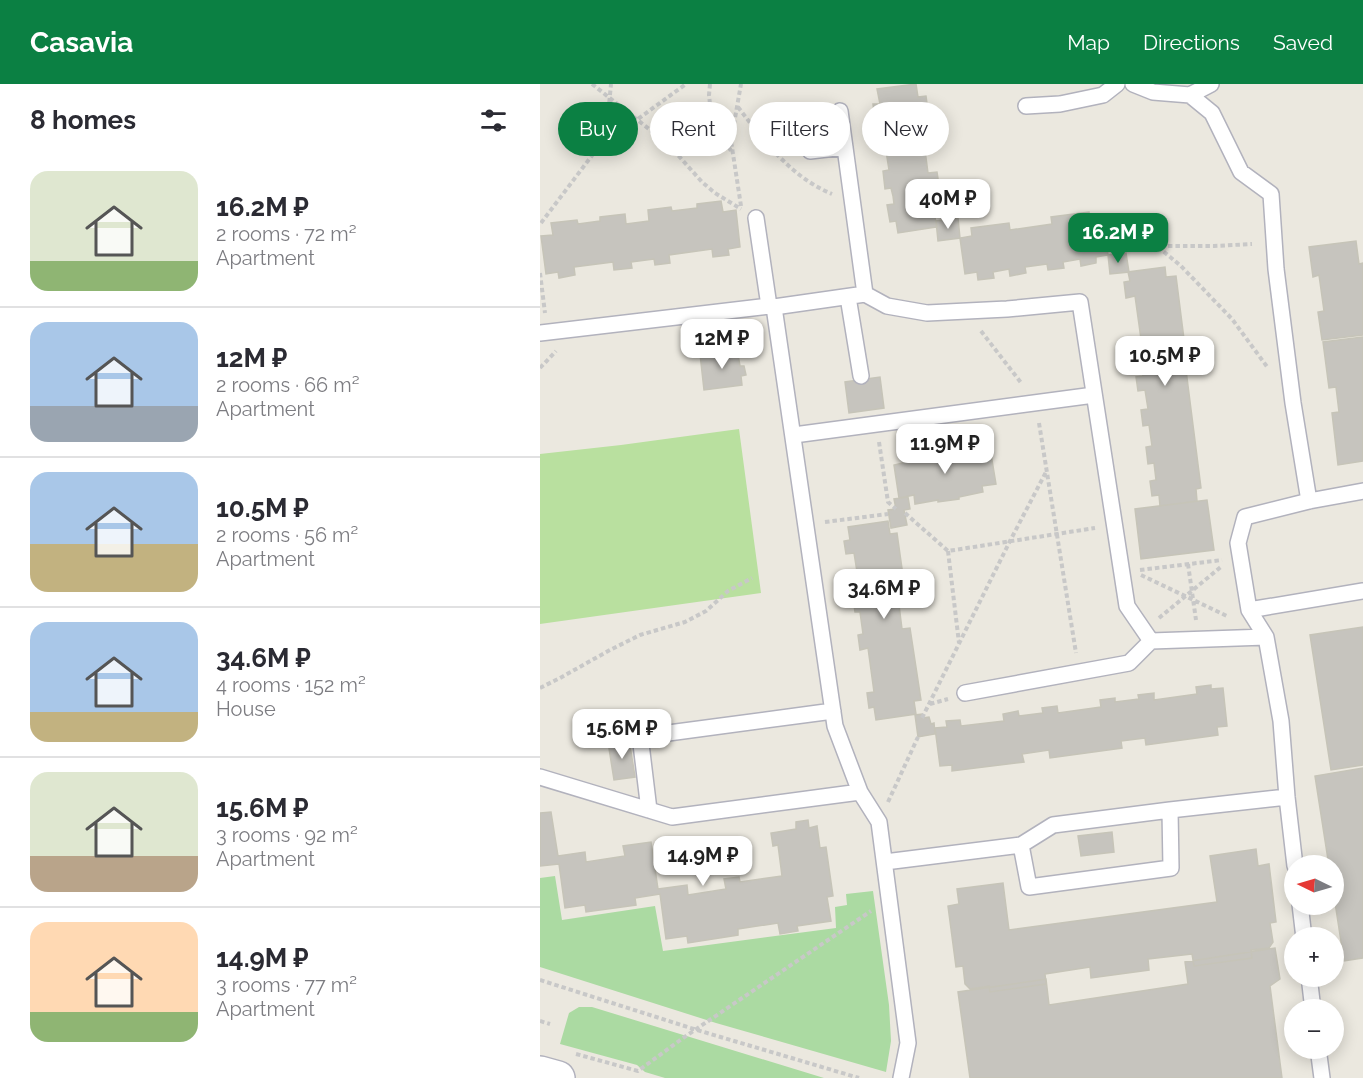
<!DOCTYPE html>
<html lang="en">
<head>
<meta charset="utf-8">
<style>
	:root { --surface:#fff; --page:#f2f2f3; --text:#2b2b33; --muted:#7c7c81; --line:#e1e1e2; --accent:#0b8043 }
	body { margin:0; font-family:Raleway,sans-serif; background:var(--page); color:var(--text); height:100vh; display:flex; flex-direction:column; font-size:22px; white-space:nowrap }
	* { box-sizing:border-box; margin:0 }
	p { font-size:20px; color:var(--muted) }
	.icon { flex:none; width:33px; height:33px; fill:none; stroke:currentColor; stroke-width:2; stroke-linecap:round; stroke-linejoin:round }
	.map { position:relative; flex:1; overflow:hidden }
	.side { display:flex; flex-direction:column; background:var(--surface); width:540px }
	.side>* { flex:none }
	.hud { position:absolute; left:18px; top:18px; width:570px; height:54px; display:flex; gap:12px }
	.needle { width:39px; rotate:275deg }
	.buttons { position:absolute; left:744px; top:771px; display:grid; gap:12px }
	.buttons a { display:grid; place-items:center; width:60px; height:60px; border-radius:50%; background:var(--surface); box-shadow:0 3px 15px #0003; font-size:30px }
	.price { position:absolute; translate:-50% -51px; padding:0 14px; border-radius:12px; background:#fff; color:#222; font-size:20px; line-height:39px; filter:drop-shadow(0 2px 3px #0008) }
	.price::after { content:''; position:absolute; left:50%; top:36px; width:18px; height:14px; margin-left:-9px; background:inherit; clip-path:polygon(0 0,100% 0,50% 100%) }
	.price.current { background:var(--accent); color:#fff }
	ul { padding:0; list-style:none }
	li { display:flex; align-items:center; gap:18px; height:150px; padding:0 30px }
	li+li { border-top:2px solid var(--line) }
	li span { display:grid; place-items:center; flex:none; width:168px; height:120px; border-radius:18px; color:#555 }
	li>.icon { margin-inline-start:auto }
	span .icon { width:72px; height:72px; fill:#fffc; stroke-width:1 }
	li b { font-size:26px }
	h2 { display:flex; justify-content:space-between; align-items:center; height:72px; padding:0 30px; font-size:26px }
	.chip { padding:0 21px; border-radius:27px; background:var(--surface); box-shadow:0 3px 15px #0003; font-size:21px; line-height:54px }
	.chip.current { background:var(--accent); color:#fff }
	header { display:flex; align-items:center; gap:36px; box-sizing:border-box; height:84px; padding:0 30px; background:var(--accent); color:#fff }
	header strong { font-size:28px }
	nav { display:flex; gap:33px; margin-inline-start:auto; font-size:21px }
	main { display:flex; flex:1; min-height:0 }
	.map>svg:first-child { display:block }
	.green { fill:#abdaa2 }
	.pitch { fill:#b9e09f }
	.building { fill:#c6c4be; stroke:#c6c4b8; stroke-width:1.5 }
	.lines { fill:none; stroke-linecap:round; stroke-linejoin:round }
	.lane-casing { stroke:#b2b2bd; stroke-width:18 }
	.secondary-casing { stroke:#b2b2bd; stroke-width:36 }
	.path { stroke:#c8c8c8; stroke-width:4; stroke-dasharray:4.5 3; stroke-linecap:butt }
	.lane { stroke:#fff; stroke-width:15 }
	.secondary { stroke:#fff; stroke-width:33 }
</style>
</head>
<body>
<header>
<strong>Casavia</strong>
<nav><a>Map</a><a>Directions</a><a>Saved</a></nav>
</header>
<main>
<section class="side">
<h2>8 homes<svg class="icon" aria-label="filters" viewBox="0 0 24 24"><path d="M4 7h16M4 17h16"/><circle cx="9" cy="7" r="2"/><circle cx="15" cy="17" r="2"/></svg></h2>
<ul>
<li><span style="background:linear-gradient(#dfe7d0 75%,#8fb573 0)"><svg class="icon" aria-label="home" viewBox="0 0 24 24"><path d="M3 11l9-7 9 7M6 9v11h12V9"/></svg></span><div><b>16.2M ₽</b><p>2 rooms · 72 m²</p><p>Apartment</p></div></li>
<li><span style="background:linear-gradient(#a9c7e8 70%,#9aa5b1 0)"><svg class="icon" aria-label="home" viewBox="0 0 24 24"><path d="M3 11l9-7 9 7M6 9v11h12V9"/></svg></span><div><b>12M ₽</b><p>2 rooms · 66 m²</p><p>Apartment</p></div></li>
<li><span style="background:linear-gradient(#a9c7e8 60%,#c2b280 0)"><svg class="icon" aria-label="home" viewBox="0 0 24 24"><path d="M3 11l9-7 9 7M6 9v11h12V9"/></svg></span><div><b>10.5M ₽</b><p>2 rooms · 56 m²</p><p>Apartment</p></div></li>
<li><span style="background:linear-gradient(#a9c7e8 75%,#c2b280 0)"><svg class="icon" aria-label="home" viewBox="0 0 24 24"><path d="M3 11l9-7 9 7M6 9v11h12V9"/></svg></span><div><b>34.6M ₽</b><p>4 rooms · 152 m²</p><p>House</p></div></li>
<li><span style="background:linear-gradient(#dfe7d0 70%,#b9a48a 0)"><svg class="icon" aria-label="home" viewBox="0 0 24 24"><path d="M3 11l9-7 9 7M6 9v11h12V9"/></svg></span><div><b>15.6M ₽</b><p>3 rooms · 92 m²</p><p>Apartment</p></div></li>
<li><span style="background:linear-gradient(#ffd9b3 75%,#8fb573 0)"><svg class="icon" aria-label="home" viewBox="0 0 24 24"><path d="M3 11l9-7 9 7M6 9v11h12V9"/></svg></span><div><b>14.9M ₽</b><p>3 rooms · 77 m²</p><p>Apartment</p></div></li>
</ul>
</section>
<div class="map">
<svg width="823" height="994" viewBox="0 0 823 994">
	<rect width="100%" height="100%" fill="#ebe8df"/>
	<path class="green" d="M15,792L22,836L115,822L123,867L296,844L295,823L307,821L306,810L333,807L349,921L351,957L346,988L176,939L0,883V794Z
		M39,923H52L284,994H125L105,988L97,981L20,960L29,929Z"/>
	<path class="pitch" d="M199,345L221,509L0,540V370L81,361Z"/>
	<path class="building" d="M376,0L378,13L386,12L391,49L383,51L388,89L397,88L403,128L394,129L397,143L358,149L356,137L350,138L347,121L354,120L353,112L351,104L345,105L343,87L349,86L346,67L340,68L337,49H343V42L342,35L335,36L333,20H340L337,5Z
		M181,117L183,128L196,126L200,163L188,165L189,171L173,173L172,165L129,171L130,179L115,181L114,175L91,178L92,184L74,186L73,178L34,183L35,191L19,194L18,188L6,190L1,152L13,151L11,139L37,136L38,140L60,137V133L85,130L86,140L109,137L108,126L131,123L132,127L157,124V120Z
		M549,128L550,135L563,133L568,171L556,173V179L541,182L540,175L523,178L524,184L508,186L507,180L485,183L486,189L470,192L469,185L453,188L454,194L438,196L437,188L425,190L420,154L432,152L431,144L469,139L470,146L512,140L511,133Z
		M418,134L420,154L398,157L396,137Z
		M816,157L819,180L823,179V251L782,256L778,228L784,227L779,191L773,193L769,163Z
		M586,169L589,188L570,190L568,171Z
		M625,183L626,193L636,192L645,263L635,265L638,287L646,286L661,404L656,405L657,417L620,422L619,411L612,412L610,397L616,396L614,379L608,380L606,363L612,362L609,341L603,342L601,326L608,325L605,306L598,307L596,293L603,292L600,272H594L591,256L601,255L595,212L586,214L584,198L590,197L588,188Z
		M823,253V377L798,381L792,329L799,328L796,303L789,304L783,258Z
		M197,265L200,282H204L206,291L201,292L202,301L164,306L160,270Z
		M340,293L344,324L309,329L305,298Z
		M436,361V366L450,364L456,400L442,402L443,408L419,413V415L398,418V416L375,420L374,411L359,414L354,381L367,378V372L383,370L384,375L419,370L417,364Z
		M368,413L370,425L364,426L367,441L351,444L348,426L356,425L354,415Z
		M667,416L674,466L601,475L595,425Z
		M348,437L350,450L357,449L367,520L359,521L362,545L370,544L381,616L374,617L376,630L336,636L334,623L329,624L327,609L334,608L328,564L320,566L318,551L323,550L320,528H315L313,514L321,513L314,469L306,470L304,457L310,456L308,443Z
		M823,543V681L791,686L770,551Z
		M671,601V605L683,604L687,642L677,643L678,651L606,661L605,654L581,657L582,664L510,674L509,666L482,670L484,678L412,687V681L400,682L395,644L407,643L406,637L420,636L421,642L464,637L463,630L478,627L479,632L503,629L502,624L517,622L518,629L561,623L560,616L575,614V618L599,615L598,611L614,609V616L657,610L656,603Z
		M382,630V634L389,633L391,640L394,639L395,650L378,653L375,631Z
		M89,655L95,693L74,696L68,658Z
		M823,684V874L804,877L794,812V782H789L775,692Z
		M11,728L18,772L45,768L46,778L85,772L83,762L111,758L118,805L147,801L148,811L186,805L184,795L199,793L200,798L242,792L238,761L233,762L231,749L256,745V738L268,736L269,744L277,742L280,764L286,763L293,812L287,813L291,837L257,842L258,847L240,850L238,839L198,845V851L148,859L147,852L126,855L120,810L95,814L96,821L46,828L45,821L25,824L19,780L0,782V729Z
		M572,748L574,768L541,772L538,752Z
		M716,765L718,782L729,780L736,838L730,839L733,858L729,864L711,866L712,874L654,882L652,870L608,875L609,886L551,894L550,883L505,890L506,900L450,908L449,902L430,905L425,900L423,882L416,883L408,822L419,820L417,805L463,799L469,846L677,818L670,772Z
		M735,864L740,895L730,902L742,994H430L418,908L506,895L509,921L648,900L645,878Z"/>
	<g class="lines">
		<g class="lane-casing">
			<path id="lane" d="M593,0L613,8L650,11L672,29L701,88L731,110L736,185L753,319L769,417
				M650,11L671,0
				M486,22L520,20L563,11L577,0
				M300,27L325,210
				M270,67L305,63
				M216,134L229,222L234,223L295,642L320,708L339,738L368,959L361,994
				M308,213L321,292
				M234,223L325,210L347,222L387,229L467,225L540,218L587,522L611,557L726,553
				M0,249L229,222
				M254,351L554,311
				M709,526L823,507
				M425,609L589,579L611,557
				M0,693L132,733L320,708
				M109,726L101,660L106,652L293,627
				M481,761L513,741L630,726
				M345,778L481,761L489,803L631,784L630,726L747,713
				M755,782L747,713L741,637L726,553L709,526L698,459L705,433L769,417L823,407
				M760,820L764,854
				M769,892L773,926
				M778,964L782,994"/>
		</g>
		<g class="secondary-casing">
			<path id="secondary" d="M0,989L18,994"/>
		</g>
		<path class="path" d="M52,0L128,60L162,98L175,109L201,125
			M170,0L169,11L171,29L192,69
			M198,23C224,57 251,93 292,110
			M66,53L80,48L146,0
			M201,122L191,57L201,0
			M1,139L66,53L71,0
			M618,163L641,182L692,235L728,284
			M575,170L576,162H674L712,160
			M0,189L5,229
			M441,247L482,300
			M0,284L16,267
			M499,339L536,569
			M339,358L348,418L356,425
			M365,429L408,467L555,444
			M285,438L348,430
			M408,467L419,559
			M648,480L656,536
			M600,486L682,476
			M601,491L689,533
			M619,534L682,482
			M0,604L20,594L70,566L100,551L145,538L166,527L188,507L212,494
			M390,620L408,615
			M382,634L470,457L506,388
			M348,718L378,653
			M0,896L157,946L319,994
			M0,937L10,940
			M36,970L98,987L143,954L331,827"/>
		<use href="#lane" class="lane"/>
		<use href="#secondary" class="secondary"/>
	</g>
</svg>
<div class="buttons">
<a><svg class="needle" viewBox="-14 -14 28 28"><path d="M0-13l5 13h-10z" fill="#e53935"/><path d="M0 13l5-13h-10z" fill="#7c7c81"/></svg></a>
<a>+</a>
<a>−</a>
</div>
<b class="price" style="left:408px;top:146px">40M ₽</b>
<b class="price current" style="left:578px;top:180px">16.2M ₽</b>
<b class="price" style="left:182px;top:286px">12M ₽</b>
<b class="price" style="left:625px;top:303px">10.5M ₽</b>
<b class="price" style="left:405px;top:391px">11.9M ₽</b>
<b class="price" style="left:344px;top:536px">34.6M ₽</b>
<b class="price" style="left:82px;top:676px">15.6M ₽</b>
<b class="price" style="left:163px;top:803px">14.9M ₽</b>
<div class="hud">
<a class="chip current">Buy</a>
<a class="chip">Rent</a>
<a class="chip">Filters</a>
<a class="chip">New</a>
</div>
</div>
</main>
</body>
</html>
